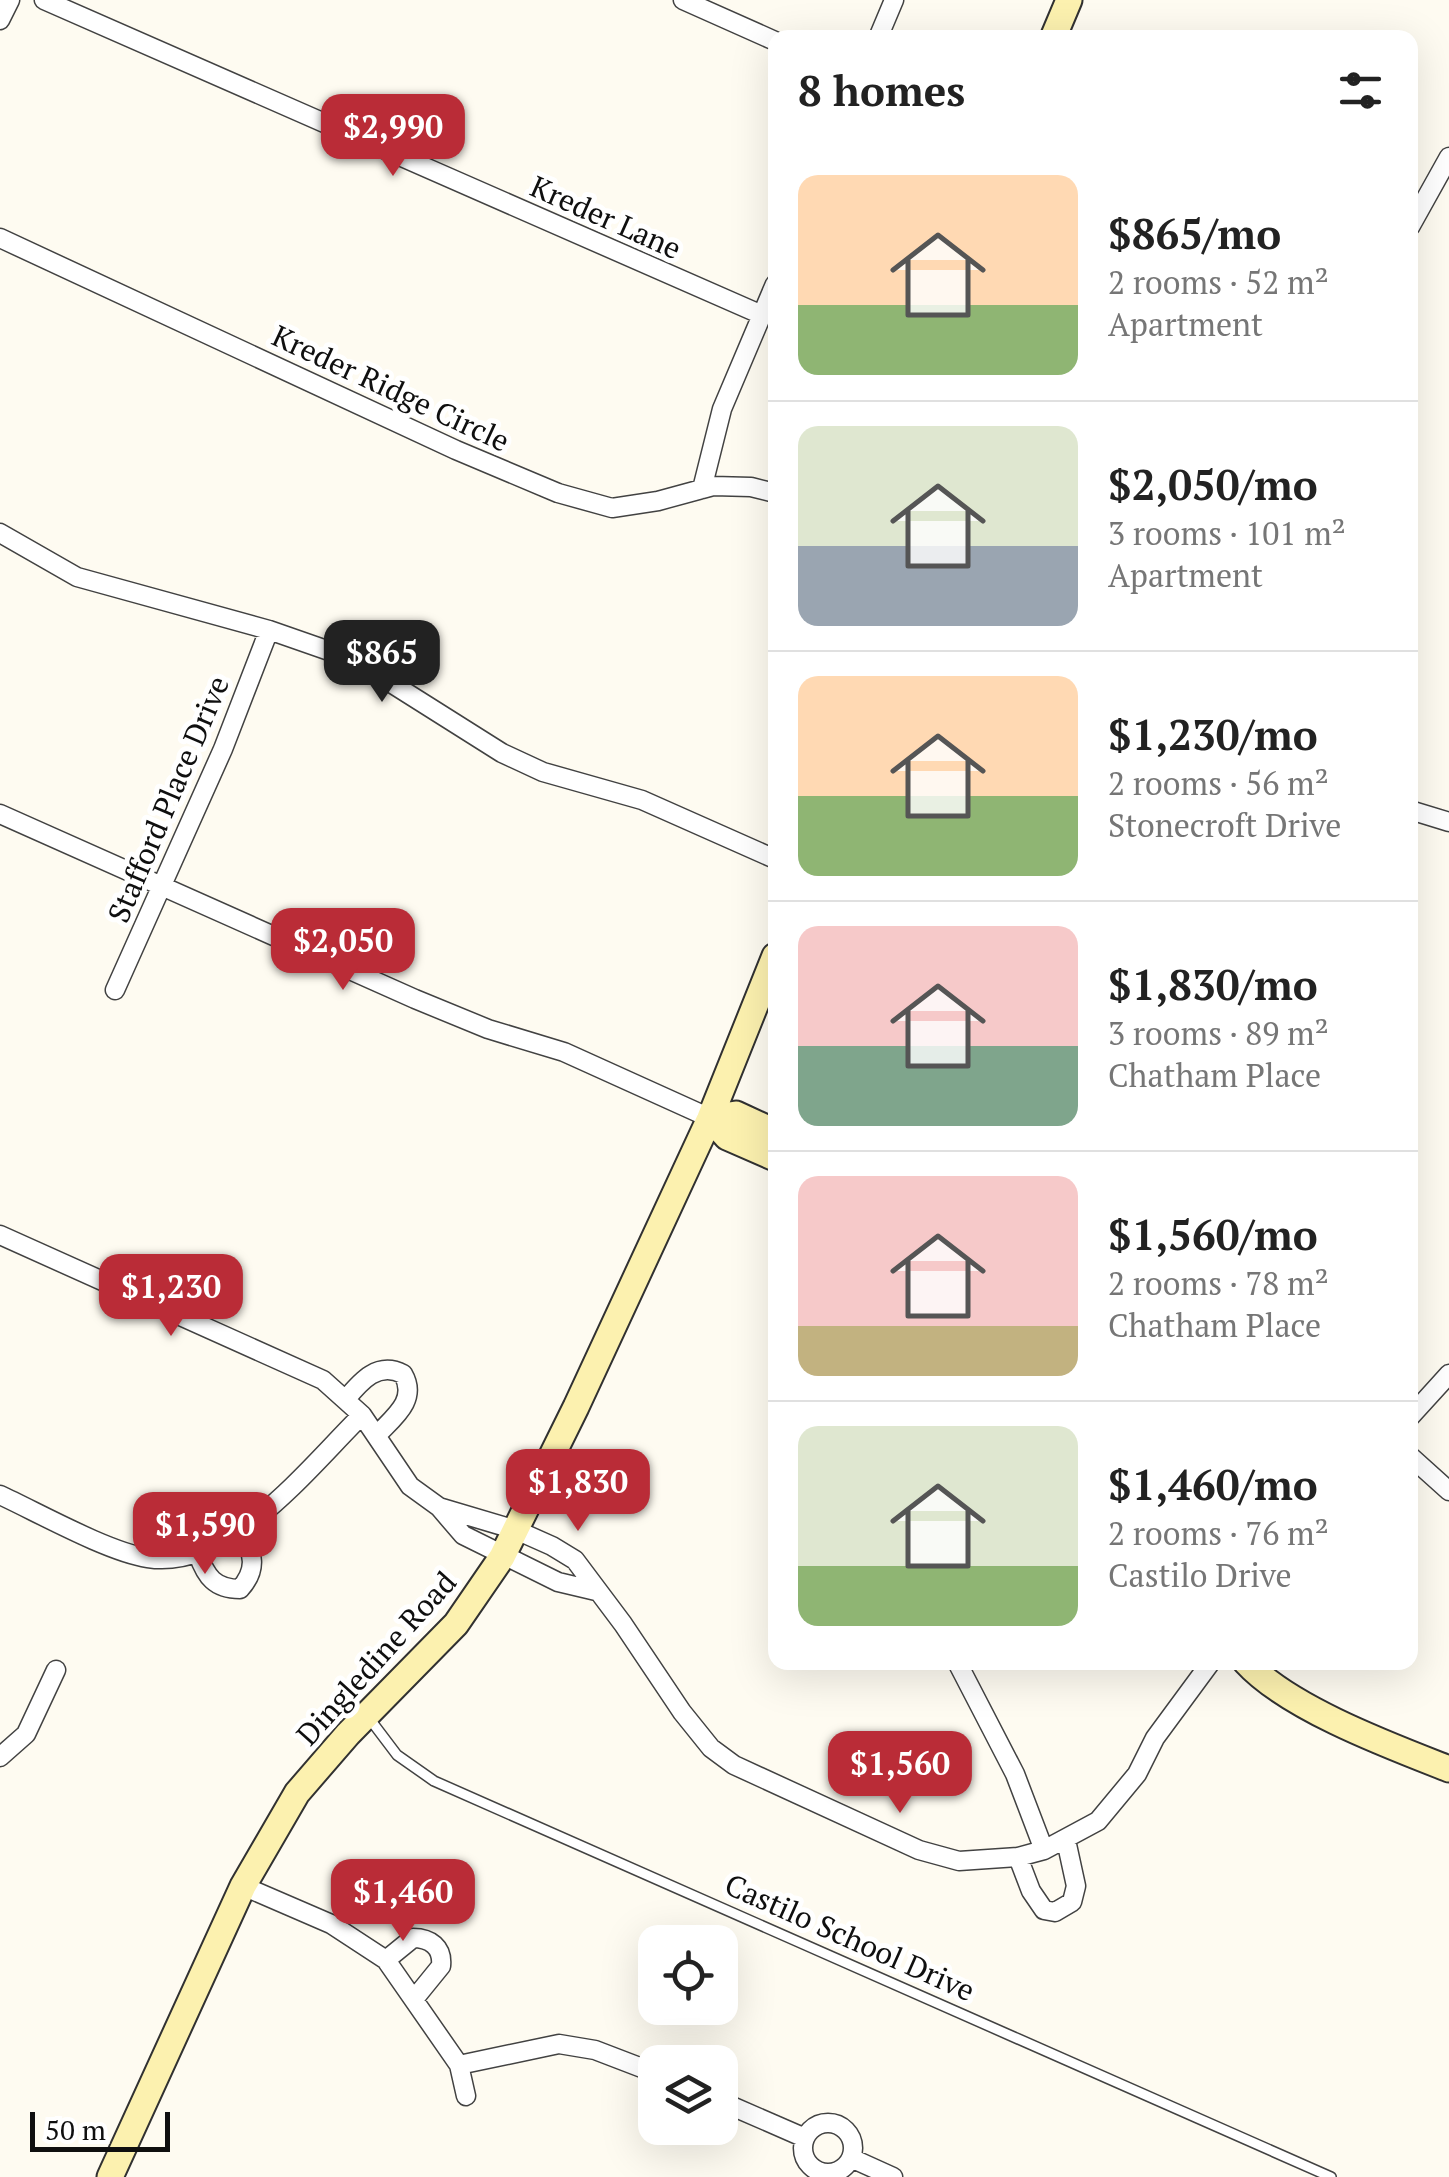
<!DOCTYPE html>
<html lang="en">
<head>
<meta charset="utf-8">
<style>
	:root { --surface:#fff; --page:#f2f2f2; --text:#222; --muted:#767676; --line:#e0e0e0; --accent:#ba2c37 }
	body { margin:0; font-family:"PT Serif",serif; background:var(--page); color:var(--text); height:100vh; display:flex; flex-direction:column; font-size:38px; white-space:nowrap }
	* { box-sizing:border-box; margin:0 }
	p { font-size:32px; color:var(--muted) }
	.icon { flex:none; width:55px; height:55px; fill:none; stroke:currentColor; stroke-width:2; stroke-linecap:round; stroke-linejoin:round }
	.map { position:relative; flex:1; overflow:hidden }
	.drawer { position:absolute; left:768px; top:30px; width:650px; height:1640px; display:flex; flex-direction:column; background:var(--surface); border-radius:20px; box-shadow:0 10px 40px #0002 }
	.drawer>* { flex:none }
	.controls { position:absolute; left:638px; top:1925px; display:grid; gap:20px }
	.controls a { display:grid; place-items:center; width:100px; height:100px; border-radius:20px; background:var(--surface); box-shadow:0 10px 40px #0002; font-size:50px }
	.scale { position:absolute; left:30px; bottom:25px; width:140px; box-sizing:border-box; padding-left:10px; border:5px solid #0f0f0f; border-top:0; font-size:28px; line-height:35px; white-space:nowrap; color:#0f0f0f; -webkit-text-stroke:8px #fff; paint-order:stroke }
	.price { position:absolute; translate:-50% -85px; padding:0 22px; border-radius:20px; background:var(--accent); color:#fff; font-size:32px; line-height:65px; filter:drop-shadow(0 2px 5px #0008) }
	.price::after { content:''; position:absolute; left:50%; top:60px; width:30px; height:22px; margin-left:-15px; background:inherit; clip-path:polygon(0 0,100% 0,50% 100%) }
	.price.on { background:#222; color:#fff }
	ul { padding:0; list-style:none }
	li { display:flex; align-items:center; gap:30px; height:250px; padding:0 30px }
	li+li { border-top:2px solid var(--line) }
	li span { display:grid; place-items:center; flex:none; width:280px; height:200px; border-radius:20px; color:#555 }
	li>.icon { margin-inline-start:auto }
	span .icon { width:120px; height:120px; fill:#fffc; stroke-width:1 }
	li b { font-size:42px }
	h2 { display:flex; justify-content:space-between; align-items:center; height:120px; padding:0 30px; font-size:42px }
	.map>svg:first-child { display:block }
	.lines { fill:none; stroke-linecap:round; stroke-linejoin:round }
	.lane-casing { stroke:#424242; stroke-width:12 }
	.street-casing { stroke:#424242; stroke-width:21 }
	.secondary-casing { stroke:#313131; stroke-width:29 }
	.lane { stroke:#fff; stroke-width:9 }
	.street { stroke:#fff; stroke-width:18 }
	.secondary { stroke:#fcf1af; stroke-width:25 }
	.labels { text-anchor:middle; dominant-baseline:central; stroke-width:10; stroke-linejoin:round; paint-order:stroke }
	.street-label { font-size:30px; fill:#0f0f0f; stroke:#fff }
</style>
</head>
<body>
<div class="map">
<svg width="1449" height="2177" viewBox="0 0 1449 2177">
	<rect width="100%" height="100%" fill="#fefbf1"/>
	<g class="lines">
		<g class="lane-casing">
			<path id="lane" d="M369,1718L397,1755L434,1781L1331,2177"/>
		</g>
		<g class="street-casing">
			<path id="street" d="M44,0L762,315
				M683,0L775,41
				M0,20L10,0
				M878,38L894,0
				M1410,227L1449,157
				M0,238L456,450L558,493L612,508L658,501L713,486L751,487L775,493
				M702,489L722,409L775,284
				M0,533L77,577L269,630L335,653L372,671L502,753L543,772L642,800L775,859
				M1410,810L1449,822
				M0,814L415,999L488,1029L564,1052L710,1118
				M115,990L223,749L269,630
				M0,1235L323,1380L362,1415L410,1486L439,1507L463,1535L558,1582L596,1591
				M346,1399C361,1381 378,1361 403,1374C418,1400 394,1417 377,1435
				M1410,1417L1449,1374
				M1410,1456L1449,1491
				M0,1495C39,1513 108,1552 148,1558C229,1571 309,1467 362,1415
				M439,1507L516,1530L552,1546L575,1560L623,1624L682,1712L711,1748L734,1765L919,1850L959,1861L1018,1857L1044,1850L1098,1821L1137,1774L1155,1738L1211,1662
				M198,1554C206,1577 215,1589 240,1589C258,1569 253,1554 242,1531
				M957,1662L1015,1774L1044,1850
				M0,1757L26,1734L56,1670
				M1018,1857L1031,1891L1044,1910L1055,1912L1072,1902L1076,1886L1066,1840
				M243,1886L331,1924L386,1960L459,2065L466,2096
				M386,1960L413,1938C430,1938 443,1947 441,1966L415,1998
				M459,2065L559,2044L595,2050L655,2073
				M720,2101L805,2138
				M803 2148a25 25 0 1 1 50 0a25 25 0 1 1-50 0Z
				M851,2158L893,2177"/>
		</g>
		<g class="secondary-casing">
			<path id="secondary" d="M1053,38L1069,0
				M710,1118L727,1137L775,1158
				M710,1118L736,1114L775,1132
				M1246,1662C1288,1708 1390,1746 1449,1769
				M110,2177L243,1886L297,1793L348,1734L456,1624L502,1557L576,1407L710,1118L775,956"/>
		</g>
		<use href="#lane" class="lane"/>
		<use href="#street" class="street"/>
		<use href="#secondary" class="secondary"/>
	</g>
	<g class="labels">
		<g class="street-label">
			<text transform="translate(606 217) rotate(24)">Kreder Lane</text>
			<text transform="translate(391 388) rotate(25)">Kreder Ridge Circle</text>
			<text transform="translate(168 799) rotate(-67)">Stafford Place Drive</text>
			<text transform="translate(376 1658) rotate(-48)">Dingledine Road</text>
			<text transform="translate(850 1937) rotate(24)">Castilo School Drive</text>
		</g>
	</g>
</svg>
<div class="controls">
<a><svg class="icon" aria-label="locate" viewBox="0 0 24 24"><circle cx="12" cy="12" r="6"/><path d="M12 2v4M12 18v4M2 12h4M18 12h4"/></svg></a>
<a><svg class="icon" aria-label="layers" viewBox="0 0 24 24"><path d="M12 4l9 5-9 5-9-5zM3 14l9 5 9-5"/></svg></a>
</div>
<div class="scale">50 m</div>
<b class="price" style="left:393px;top:179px">$2,990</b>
<b class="price on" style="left:382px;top:705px">$865</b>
<b class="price" style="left:343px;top:993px">$2,050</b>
<b class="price" style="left:171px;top:1339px">$1,230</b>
<b class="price" style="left:578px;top:1534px">$1,830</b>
<b class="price" style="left:205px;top:1577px">$1,590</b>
<b class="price" style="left:900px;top:1816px">$1,560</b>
<b class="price" style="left:403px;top:1944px">$1,460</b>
<section class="drawer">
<h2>8 homes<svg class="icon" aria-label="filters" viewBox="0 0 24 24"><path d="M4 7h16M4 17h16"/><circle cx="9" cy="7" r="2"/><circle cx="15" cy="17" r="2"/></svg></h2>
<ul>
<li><span style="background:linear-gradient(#ffd9b3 65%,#8fb573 0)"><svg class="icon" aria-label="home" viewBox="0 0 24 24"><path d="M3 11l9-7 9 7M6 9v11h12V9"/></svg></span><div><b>$865/mo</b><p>2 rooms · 52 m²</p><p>Apartment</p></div></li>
<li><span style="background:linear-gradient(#dfe7d0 60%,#9aa5b1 0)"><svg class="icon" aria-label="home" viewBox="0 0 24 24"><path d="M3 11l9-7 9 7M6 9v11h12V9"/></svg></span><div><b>$2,050/mo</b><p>3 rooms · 101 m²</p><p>Apartment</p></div></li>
<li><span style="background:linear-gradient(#ffd9b3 60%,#8fb573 0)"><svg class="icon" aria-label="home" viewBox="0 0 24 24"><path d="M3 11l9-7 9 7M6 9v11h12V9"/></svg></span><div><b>$1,230/mo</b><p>2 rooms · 56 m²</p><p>Stonecroft Drive</p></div></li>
<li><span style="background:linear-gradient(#f6c9c9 60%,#7fa58c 0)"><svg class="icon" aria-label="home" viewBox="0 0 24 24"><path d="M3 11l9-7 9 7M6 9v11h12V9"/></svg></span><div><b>$1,830/mo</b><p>3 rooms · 89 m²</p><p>Chatham Place</p></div></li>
<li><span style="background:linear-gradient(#f6c9c9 75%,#c2b280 0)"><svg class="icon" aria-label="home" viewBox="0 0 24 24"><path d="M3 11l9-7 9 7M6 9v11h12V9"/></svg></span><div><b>$1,560/mo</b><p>2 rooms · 78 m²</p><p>Chatham Place</p></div></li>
<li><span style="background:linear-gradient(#dfe7d0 70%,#8fb573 0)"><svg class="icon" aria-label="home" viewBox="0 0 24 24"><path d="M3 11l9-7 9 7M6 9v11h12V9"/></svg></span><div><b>$1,460/mo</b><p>2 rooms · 76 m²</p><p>Castilo Drive</p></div></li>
</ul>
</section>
</div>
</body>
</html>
